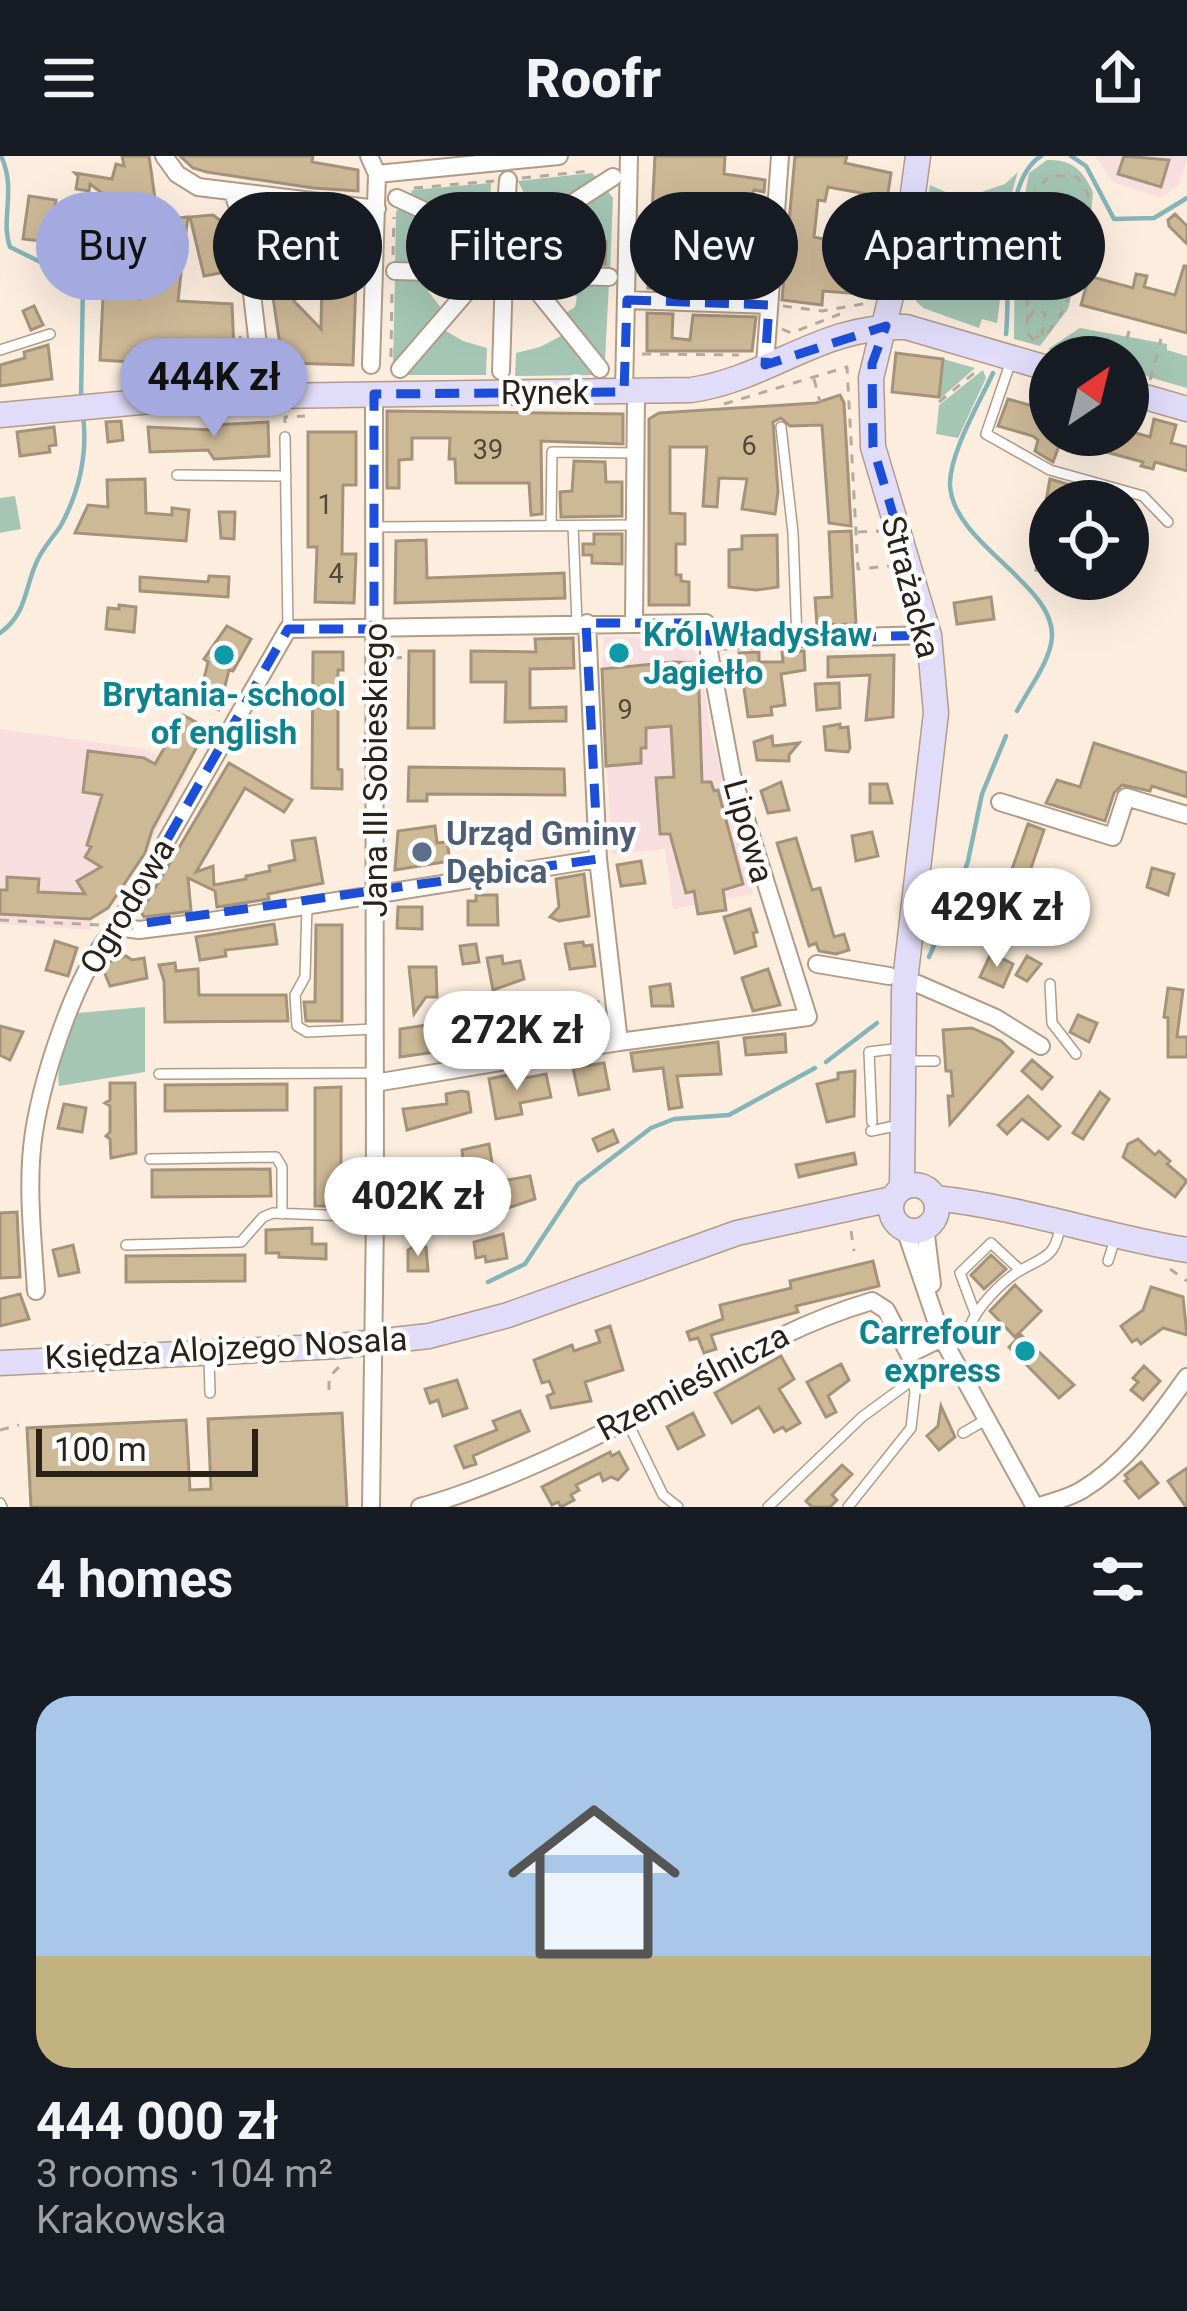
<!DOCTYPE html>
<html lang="en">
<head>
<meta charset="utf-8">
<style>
	:root { --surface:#171b24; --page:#20242c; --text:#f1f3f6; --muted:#9ea1a6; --accent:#a4aae0 }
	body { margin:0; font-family:Roboto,sans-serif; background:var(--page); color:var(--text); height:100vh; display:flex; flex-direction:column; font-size:45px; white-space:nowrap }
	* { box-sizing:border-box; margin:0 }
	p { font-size:39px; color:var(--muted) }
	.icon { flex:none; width:66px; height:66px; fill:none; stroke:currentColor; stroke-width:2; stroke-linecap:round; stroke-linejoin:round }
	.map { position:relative; height:1351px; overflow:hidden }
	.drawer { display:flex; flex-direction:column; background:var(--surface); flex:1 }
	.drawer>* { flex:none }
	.banner { position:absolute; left:36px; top:36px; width:1116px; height:108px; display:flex; gap:24px }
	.needle { width:78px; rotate:35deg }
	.buttons { position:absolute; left:1029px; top:180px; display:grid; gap:24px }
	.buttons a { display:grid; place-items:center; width:120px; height:120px; border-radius:50%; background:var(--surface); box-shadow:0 12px 48px #0002; font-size:60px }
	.scale { position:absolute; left:36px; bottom:30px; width:222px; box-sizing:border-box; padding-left:12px; border:6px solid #2a2118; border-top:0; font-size:33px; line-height:42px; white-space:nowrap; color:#2a2118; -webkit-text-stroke:9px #fdfdfd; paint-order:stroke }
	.price { position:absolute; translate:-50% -102px; padding:0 27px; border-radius:42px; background:#fff; color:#222; font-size:39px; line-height:78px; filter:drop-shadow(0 3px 6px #0008) }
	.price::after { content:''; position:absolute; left:50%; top:72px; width:36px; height:27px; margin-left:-18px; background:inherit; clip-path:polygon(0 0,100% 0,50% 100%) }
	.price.current { background:var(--accent); color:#111 }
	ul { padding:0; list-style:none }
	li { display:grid; align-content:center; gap:24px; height:636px; padding:0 36px }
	li span { display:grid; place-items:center; height:372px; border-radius:36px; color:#555 }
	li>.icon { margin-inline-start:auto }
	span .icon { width:216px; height:216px; fill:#fffc; stroke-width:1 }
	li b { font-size:51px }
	h2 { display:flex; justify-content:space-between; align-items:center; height:144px; padding:0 36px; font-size:51px }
	.chip { padding:0 42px; border-radius:54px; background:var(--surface); box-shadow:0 12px 48px #0002; font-size:42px; line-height:108px }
	.chip.current { background:var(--accent); color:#111 }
	header { display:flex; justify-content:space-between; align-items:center; height:156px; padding:0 36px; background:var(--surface); font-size:54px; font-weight:800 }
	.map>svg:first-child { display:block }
	.education { fill:#f9dedf }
	.green { fill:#a5c6b4 }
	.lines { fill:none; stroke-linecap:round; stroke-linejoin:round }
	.stream { stroke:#85b5b9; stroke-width:4.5 }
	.building { fill:#ceb997; stroke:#a4937a; stroke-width:3; fill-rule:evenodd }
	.lane-casing { stroke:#b39c86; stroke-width:12 }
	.street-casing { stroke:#b39c86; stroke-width:20 }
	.secondary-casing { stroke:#b39c86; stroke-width:27 }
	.path { stroke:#b6a99d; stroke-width:3; stroke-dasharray:9 9; stroke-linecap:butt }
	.lane { stroke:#fff; stroke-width:9 }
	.street { stroke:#fff; stroke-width:16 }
	.secondary { stroke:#e0dcfa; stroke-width:24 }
	.marked { fill:none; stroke:#1d4ed8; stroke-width:9; stroke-dasharray:24 15; stroke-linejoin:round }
	.culture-dot { fill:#0f9aa8; stroke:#fdfdfd; stroke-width:4.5 }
	.service-dot { fill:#5c6f8a; stroke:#fdfdfd; stroke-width:4.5 }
	.labels { text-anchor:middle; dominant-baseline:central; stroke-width:9; stroke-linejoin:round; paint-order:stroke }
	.number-label { font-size:27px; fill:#534738 }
	.street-label { font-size:33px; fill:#2a2118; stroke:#fdfdfd }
	.culture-label { font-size:33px; font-weight:bold; fill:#0d838f; stroke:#fdfdfd; text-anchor:start }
	.service-label { font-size:33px; font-weight:bold; fill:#4e5e75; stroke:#fdfdfd; text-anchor:start }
</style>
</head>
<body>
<header><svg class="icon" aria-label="menu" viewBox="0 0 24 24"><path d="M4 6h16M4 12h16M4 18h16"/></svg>Roofr<svg class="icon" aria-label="share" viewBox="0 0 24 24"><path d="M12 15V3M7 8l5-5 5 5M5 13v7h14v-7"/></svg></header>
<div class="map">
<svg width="1187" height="1351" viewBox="0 0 1187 1351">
	<rect width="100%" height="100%" fill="#fceddf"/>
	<path class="education" d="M1095,0H1187V3L1179,29L1161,42L1113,26Z
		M604,481L690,483L700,507L711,578L753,738L673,753L665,693L612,699L602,531Z
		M0,573L145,593L189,615L128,726L108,752L93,761L91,774L0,768Z"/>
	<path class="green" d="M1047,4C1072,3 1083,14 1093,36L1090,69L1068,153L1040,190L1014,183L1015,90L1029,17Z
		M1018,16C1001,66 1005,116 997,167L982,163L979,172L923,152L916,145L914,128L930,29L961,43L1005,28Z
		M592,17L598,23L540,63L534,57L526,66L522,62L523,35L518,25Z
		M491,27L489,62L481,68L472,61L466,69L410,41L412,34Z
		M603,29L613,42L610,116H579L581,107L588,103L591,108H605L606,87L583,89L580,69L571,51Z
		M403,47L453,72L451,77L443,76L445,94L438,95L441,110L395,111L396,56Z
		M395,119H432L436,129L441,127L446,134L439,139L433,132L428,135L445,157L397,210L393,206Z
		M576,124L609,127L605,204H601L561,160L575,151L577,141L571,136Z
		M441,172L463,185L487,192L486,219H407L402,215Z
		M1080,172L1167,188V194L1187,200V232L1128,215V201H1077L1048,193Z
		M565,178L593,213L594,219L515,220L516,197L540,191Z
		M943,203L975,212L941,242L939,241Z
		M983,214L986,222L958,282L936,278L939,249Z
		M15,340L21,373L0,377V342Z
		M145,851V916L59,930C55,906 69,880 78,857Z"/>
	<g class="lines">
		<path class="stream" d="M1,0C17,34 0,63 10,91L83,127L81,243
			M1071,0L1086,10L1114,63L1154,62L1187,42
			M1006,178C1011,133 999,26 1041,0
			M993,217C980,246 949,298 950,329C953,391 1064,431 1051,488C1046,511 1028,534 1017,555
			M0,477C28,457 24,431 38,403C44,391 53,381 60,371C79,337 88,298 83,260
			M929,801L957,737L968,705L982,638L1006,580
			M826,906L877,867
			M488,1126L525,1108L578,1028L651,972L674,963L729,959L815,912"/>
	</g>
	<path class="building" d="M122,0H149L158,64L188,61L184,90L147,94L143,49H118L90,28L89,35L76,33L78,20L75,17L112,23L116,8L124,10Z
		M180,0H313L312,6L358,14V35L313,32L207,16L193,12Z
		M655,0H725L724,18L765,24L764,36L754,34L746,52L721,48L719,68L680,62L675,133L648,132Z
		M795,0H847L845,7L891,17L873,139L823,135L822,149L782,144ZM828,31L872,39L864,92L814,81L818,44L825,45Z
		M1124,0L1169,4L1161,31L1118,18Z
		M29,40L56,44L50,86L23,83Z
		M1175,58L1187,70V88L1169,70L1168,64Z
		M213,59L221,65L228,86L231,115L204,120L190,61Z
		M322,60L358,66L353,209L287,207L282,203L273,141L271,97L320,94ZM322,118L321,173L294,145Z
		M592,86H606L605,108H591L587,102L570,107L571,87L588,91Z
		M700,104L759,109L757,136L696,134Z
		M1184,110H1187V177L1081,149L1089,120L1133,132L1136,118L1147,120L1144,131L1175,139Z
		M143,112L181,117L178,145L232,148L235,218L197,217V210L100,204L103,141L140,143Z
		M34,150L43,169L31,174L23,155Z
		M647,157L673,158L672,182L690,184L693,159L756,161L752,195H647Z
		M48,189L52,223L0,230V209L25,202L24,196Z
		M896,197L943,203L939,241L892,236Z
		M840,239L844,247L851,370L829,367L822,269L790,270L781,262L773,266L778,336L775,358L742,353L747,323L719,322L717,351L703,350L707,291H670V357L685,358V388H676V419H681V425L689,426V449H649V263L659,257L816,247Z
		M1008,243L1050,255V279H1128V275L1150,281L1154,263L1176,269L1171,287L1187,291V315L1155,306L1153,313L1141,310L1143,306L1080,289L1078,295L1059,290L1053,306L1035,295L1038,284L1033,280L998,270Z
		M387,255L623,258V288L541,285L542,358L531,359L529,327H456L455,303H449L450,282H412V303L399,304V332H387Z
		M121,265L123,284L108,286L106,266Z
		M268,266L269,300L214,303L208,294L150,296L148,271L213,274V269Z
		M54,271L56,289L49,290L50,296L20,300L17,276Z
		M308,276H356V329H343L342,398H356L354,447L315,446L317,391H308Z
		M574,305L605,306L606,326H622V360L561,361L560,336L572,335Z
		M145,323L146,357L172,359V352L189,354L186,385L75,377L88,349L108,351L107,324Z
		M1050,323L1084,333L1081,345H1046Z
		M219,356H235L234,383L221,382Z
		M1044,370L1050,371V417L1036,414Z
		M851,375L856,468L817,469L815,442L832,441L829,376Z
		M594,378H622V408L592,407V399H583V388H594Z
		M777,379L778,431L756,434L729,431V394L742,393V380Z
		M426,384L427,422L564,417L565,442L395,447L396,385Z
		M209,420L229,421L228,441L140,435V421L208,426Z
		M991,441L994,463L957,468L954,447Z
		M119,449L136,451L134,476L106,473L108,452L119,453Z
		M227,470L251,483L233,515L229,514L219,554L198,548L208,506L204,503Z
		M573,482L574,512L530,513V552L566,551V565L505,566L506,526H471V495L536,496L535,483Z
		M409,495H434V572H408Z
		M804,495L805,514L781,518L785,549L771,551L772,559L748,561L739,497L759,496V506H783L782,496Z
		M313,496H343V514H338V613L342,614V633L312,632Z
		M894,499L893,561L866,564L870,519L828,521V501Z
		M674,506L698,507L702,626H711L714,635L718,634L743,728L723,734L726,754L698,758L694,735L686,737L670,678H660L656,622L674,621L671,570L646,572V592H641V607L606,610L602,513Z
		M839,527L840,552L817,554L815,528Z
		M183,559L207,572L152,674L145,697L108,752L90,763L0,758V734H7V721L39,723L38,736L85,738L77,725L101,711L85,701L91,691L87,689L102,639L83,636L88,595L144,602L155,608Z
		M840,568V572L848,571L850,592L848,596L826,594L824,571Z
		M772,580L773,590L799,587L789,599V605L757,604L754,586Z
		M1094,587L1187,617V641L1152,630L1150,635L1122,629L1114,637L1105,665L1046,647L1057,624L1080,631Z
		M229,607L292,644L284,656L245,632L196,716L213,710L214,729L246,723V720L270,715L269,710L295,704L292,685L315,682L323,727L268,738L269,743L217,751L215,735L188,722L191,755L144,761L141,756Z
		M409,611L564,613L565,639L427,638V645H408Z
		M781,626L789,654L768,657L761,635Z
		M870,628H887L892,647H870Z
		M1028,668L1044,674L1029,718L1012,713Z
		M435,670L437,687L447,686L450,705L395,714L398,675Z
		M872,676L878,700L856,705L852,680Z
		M796,682L812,734L820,732L834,781L844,778L849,794L836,798L819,795L816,787L809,790L777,687Z
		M641,705L645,727L621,730L617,709Z
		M1152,712L1174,718L1168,739L1147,731Z
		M584,718L589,760L559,765L550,761L559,751L556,723Z
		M476,739H497L498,769H468V745H476Z
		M989,740L1035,758L1030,768L984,751Z
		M398,751H422V773L397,772Z
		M750,753L757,776L753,777L756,790L735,797L724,761Z
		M274,768L277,788L225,794L226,800L200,804L196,781Z
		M316,769H342V865H306L304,846H315Z
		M55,785L77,792L68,820L46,814Z
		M583,786L584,790L592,789L595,810L570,813L565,788Z
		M476,788L479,806L463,808L460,790Z
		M991,797L1013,808L1003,831L980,821Z
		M126,800L132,804L144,802L147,822L110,830L103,813L106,807Z
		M502,800L503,808L520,805L524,823L493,834L487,802Z
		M1027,800L1041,808L1027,825L1016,819Z
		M175,807L176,815L198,813L199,839H286L288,865L165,866L164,825L159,809Z
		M409,811H436L437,841H426L414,858Z
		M768,813L780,849L753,855L742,822Z
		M670,828L673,850H652L650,831Z
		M1168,832L1183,834L1177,881H1187V901H1168V862L1164,861Z
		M598,846L603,873L519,889L516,861Z
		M1078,859L1097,867L1089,886L1070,876Z
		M474,862L477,890L400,901V873Z
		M0,870L23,876L10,904L0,899Z
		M972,872L1001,885L1013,896L950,968L948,940H953L951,915H946L943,874Z
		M785,878L786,896L746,899L744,882Z
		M718,886L721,918L677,920L682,951L669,953L663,912L634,915L631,897Z
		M1032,904L1052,921L1042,933L1022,915Z
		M604,907L609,933L579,939L573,912Z
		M855,915L854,960L827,966L817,928L838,923V917Z
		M513,918L514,924L546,918L551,941L520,947L522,958L496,963L489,923Z
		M110,927H135L136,997L111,1002L110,983L106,980L110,976V950L105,947L110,944Z
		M287,928V954L165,955V929Z
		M341,931V1050H315V932Z
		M461,935L468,936L471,956L407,974L403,953L447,948L446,938Z
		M1100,936L1109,943L1083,983L1073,977Z
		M1028,940L1060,970L1048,983L1022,963L1007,978L998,969Z
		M64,948L86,952L82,976L58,972Z
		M613,974L618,986L598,995L593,983Z
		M1138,983L1155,999L1159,995L1170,1005L1167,1008L1187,1025L1175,1041L1123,1001L1128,988Z
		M489,988L493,1013L465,1017L462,994Z
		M854,997L856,1008L799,1021L796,1009Z
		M406,1005H423L427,1045H437V1067H406Z
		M270,1013L271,1040L152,1041V1014Z
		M530,1020L535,1043L508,1052L502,1025Z
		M17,1056L20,1121L0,1122V1057Z
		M312,1072V1088H326V1103L279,1101V1097H266V1074Z
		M503,1078L507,1102L486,1106L485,1100L476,1102L474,1086Z
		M73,1089L79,1116L59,1120L53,1094Z
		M413,1091H426L428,1115H408V1094Z
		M245,1099V1125L126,1126V1100Z
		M991,1099L1006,1113L984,1133L971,1119Z
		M873,1105L879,1130L796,1150L798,1156L711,1179L716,1193L704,1197L698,1182L690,1184L687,1176L723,1163L720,1149L791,1132L790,1125Z
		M1015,1129L1041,1155L1015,1181L990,1155Z
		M1151,1131L1183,1141L1187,1179L1163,1172L1141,1188L1137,1183L1132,1186L1121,1170L1143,1154Z
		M20,1138L29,1163L0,1170V1143Z
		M610,1170L623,1214L585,1226L591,1245L551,1252L547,1240L554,1237L549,1225L542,1227L534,1204L572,1189L574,1195L600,1186L596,1175Z
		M1021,1179L1074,1229L1059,1242L1009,1191Z
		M781,1200L794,1223L779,1233L800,1267L786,1275L783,1271L774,1276L759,1251L732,1267L715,1237Z
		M841,1208L849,1224L828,1240L836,1256L826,1261L807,1226Z
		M1144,1210L1160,1225L1143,1244L1131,1234L1138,1226L1133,1222Z
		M457,1224L467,1252L443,1260L438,1244L430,1247L425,1233Z
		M941,1250L955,1281L939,1294L927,1280L938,1270Z
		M520,1255L529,1275L473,1300L476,1308L464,1312L455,1290L497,1274L493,1265Z
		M342,1257L347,1351H31L27,1272L186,1264L190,1334L211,1333L208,1263Z
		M693,1257L704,1279L678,1293L667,1271Z
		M610,1296L612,1300L619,1296L628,1313L618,1324L611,1321L603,1325L600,1317L576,1329L579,1334L571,1339L574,1344L561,1351L558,1346L552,1349L542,1331Z
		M1141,1306L1158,1327L1139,1342L1125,1325L1128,1323L1125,1319Z
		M842,1309L852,1318L832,1339L837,1344L830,1351H812L806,1345Z
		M1187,1312V1351H1186L1168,1325Z"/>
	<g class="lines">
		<g class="lane-casing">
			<path id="lane" d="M0,194L50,178
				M1012,202L986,278L1050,314L1143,340L1168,366
				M781,271L793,377L797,484
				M285,281L288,473
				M177,319L286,320
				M551,369L552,296L635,297
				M573,370L577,467
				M374,371L636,369
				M307,749L305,821L295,839L297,870L307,876L375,873
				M1050,828L1052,867L1076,898
				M908,905H935
				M159,918L375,917
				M872,966L869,896L901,892
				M871,975L900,969
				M150,1003L276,1001L282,1011V1058
				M126,1089L241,1086L263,1061L273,1057L375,1061
				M1108,1105L1116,1080
				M975,1157L960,1117L991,1087L1020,1114
				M942,1182L970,1170C977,1151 1003,1124 1021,1114C1048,1099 1055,1101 1061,1067
				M209,1201L210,1237
				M626,1263L663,1339L678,1351
				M963,1277L987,1263
				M0,1347L2,1351
				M768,1351L862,1261L911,1225
				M848,1351L911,1272L915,1236L909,1198"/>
		</g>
		<g class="street-casing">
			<path id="street" d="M164,0L177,18L198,31L377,53
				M369,0L377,18L371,209
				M377,18L559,0
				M233,37L244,69L264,241
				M397,42L481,81
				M479 91a25 25 0 1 1 50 0a25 25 0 1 1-50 0Z
				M505,66L508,24
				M526,77L613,21
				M527,103L568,120L609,121
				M519,112L600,213
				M395,115L430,116L482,103
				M627,144L769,149
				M765,209L780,0
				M400,213L488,111
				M501,215L504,117
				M624,236L629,0
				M634,466L636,236
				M587,467L598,703L619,886
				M1000,646L1113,681L1126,641L1187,659
				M117,771L139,774L211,765L598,703
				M817,808L889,820
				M918,828L996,862L1041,890
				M375,927L619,886L808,861L732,619L707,485
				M925,1071L932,1128
				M905,1073L942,1182L1035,1351
				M36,1135C33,1083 26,1028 34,976C43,920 77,810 117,771L288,473L706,467L707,485L929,479
				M371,1351L375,1061L374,238
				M420,1351C497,1330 603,1279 673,1240C744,1200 792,1169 872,1145L886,1154L909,1198L942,1182
				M1037,1351C1051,1346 1069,1342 1082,1334C1127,1307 1157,1262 1187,1221"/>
		</g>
		<g class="secondary-casing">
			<path id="secondary" d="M1128,236L1187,253
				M0,259L195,241L691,234C769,223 822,168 906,171L1050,213
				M891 1052a23 23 0 1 1 46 0a23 23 0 1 1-46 0Z
				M902,1032L904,834L936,557L929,479L873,291L871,222L909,67L918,0
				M935,1042C1020,1051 1102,1080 1187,1094
				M0,1207L339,1190L429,1180L508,1159L737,1077L892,1043"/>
		</g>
		<path class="path" d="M522,22L590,15
			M414,32L494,25
			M1059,50L1069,58L1067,86L1063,93L1051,96L1042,90C1038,78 1046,54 1059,50Z
			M1043,96L1037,139L1043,145L1047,141L1058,97
			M393,99L394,61
			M783,150L822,155L868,147
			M1028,162L1036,153L1045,157L1042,179
			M782,173L791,177L840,158
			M240,180L242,199
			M1031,184L1049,175L1065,152L1090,56L1088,38L1077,21L1050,19L1033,39L1029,52L1027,177L1032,182
			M642,198L739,199
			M391,201L392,132
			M1122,201L1129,175
			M814,223L820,246
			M1150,224L1161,183
			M939,246L979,213
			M724,248L847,211L858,413L889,410
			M1128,259L1143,260
			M285,267V261L305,260
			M858,376L879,375
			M393,502L409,501
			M0,764L100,769
			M851,1075L854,1095
			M1170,1113L1187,1125
			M329,1234V1221L339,1211
			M0,1274L19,1269"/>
		<use href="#lane" class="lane"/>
		<use href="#street" class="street"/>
		<use href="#secondary" class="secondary"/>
	</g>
	<path class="marked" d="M627,144L769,149L765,209L886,170L872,208L873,291L929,479L707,485L706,467H586L598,703L117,771L288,473H374V238L624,236Z"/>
	<g class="culture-dot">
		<circle cx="619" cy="497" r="12"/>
		<circle cx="224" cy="499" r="12"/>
		<circle cx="1025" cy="1195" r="12"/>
	</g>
	<circle class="service-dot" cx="422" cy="696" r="12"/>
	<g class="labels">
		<g class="number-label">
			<text x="749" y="290">6</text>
			<text x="488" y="294">39</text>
			<text x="325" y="349">1</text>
			<text x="336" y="418">4</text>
			<text x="625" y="554">9</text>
		</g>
		<g class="street-label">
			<text x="545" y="236">Rynek</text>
			<text transform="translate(911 431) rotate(75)">Strażacka</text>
			<text transform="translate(375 614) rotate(-90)">Jana III Sobieskiego</text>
			<text transform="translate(749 675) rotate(74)">Lipowa</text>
			<text transform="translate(127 750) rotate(-59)">Ogrodowa</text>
			<text transform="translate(226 1192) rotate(-3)">Księdza Alojzego Nosala</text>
			<text transform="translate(693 1226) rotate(-28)">Rzemieślnicza</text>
		</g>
		<g class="culture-label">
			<text x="643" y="478">Król Władysław<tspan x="643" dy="38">Jagiełło</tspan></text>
			<text x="224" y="538" text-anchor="middle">Brytania- school<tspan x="224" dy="38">of english</tspan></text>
			<text x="1001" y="1176" text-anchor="end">Carrefour<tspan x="1001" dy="38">express</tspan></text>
		</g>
		<g class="service-label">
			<text x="446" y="677">Urząd Gminy<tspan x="446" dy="38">Dębica</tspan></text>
		</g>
	</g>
</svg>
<div class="buttons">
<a><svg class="needle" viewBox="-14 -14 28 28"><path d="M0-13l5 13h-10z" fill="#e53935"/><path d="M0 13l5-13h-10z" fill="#9ea1a6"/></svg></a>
<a><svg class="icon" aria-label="locate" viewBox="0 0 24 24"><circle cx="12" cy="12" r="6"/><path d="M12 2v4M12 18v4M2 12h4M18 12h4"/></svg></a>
</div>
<div class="scale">100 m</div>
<b class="price current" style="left:214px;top:284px">444K zł</b>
<b class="price" style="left:997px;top:814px">429K zł</b>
<b class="price" style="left:517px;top:937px">272K zł</b>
<b class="price" style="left:418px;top:1103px">402K zł</b>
<div class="banner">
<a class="chip current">Buy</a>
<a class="chip">Rent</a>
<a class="chip">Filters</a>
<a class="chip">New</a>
<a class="chip">Apartment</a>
</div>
</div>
<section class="drawer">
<h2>4 homes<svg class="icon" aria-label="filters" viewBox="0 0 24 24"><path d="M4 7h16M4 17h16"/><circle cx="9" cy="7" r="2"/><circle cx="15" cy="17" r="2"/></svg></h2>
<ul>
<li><span style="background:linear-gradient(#a9c7e8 70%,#c2b280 0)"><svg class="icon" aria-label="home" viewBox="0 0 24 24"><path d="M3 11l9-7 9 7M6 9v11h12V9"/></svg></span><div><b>444 000 zł</b><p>3 rooms · 104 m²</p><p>Krakowska</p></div></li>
</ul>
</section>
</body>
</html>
